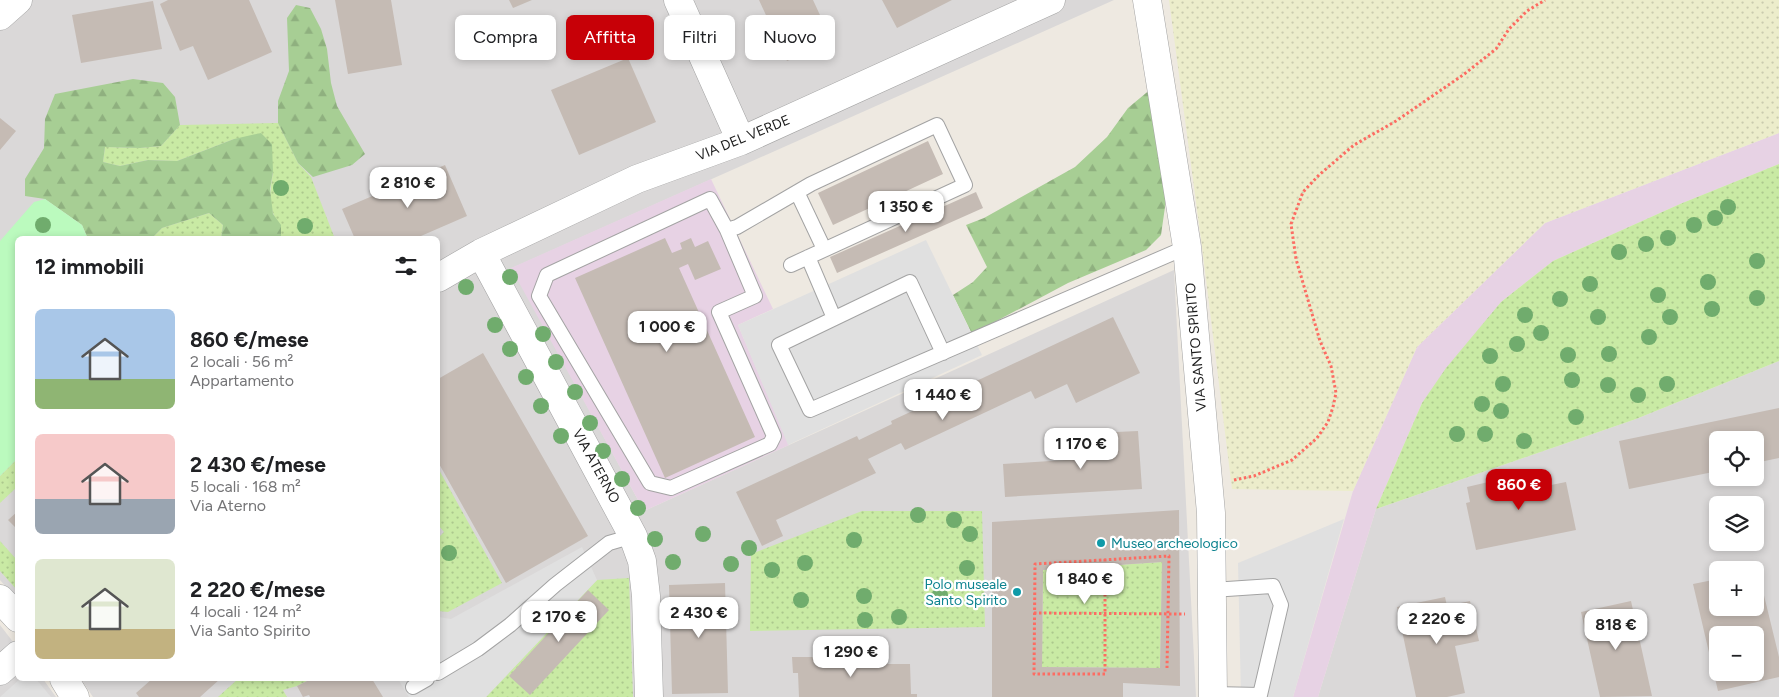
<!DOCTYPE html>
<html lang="it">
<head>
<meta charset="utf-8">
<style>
	:root { --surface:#fff; --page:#f6f6f6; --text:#202124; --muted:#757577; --accent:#c70007 }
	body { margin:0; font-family:Figtree,sans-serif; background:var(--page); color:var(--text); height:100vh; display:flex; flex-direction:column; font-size:19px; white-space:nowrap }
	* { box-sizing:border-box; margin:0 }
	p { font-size:16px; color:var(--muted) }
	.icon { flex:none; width:28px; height:28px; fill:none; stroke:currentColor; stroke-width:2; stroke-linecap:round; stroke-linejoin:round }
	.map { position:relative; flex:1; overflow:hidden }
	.details { position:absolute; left:15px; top:236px; width:425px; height:445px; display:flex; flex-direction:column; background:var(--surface); border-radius:8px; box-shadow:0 2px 8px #0003 }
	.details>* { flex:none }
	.hud { position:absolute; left:455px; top:15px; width:475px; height:45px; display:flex; gap:10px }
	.fabs { position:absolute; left:1709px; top:431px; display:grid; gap:10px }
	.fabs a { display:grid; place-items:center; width:55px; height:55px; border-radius:8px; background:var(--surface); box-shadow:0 2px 8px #0003; font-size:25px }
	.price { position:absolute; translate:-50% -42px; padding:0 11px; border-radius:10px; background:#fff; color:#222; font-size:16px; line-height:32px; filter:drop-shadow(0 1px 2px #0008) }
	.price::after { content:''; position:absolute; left:50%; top:30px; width:15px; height:11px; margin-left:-8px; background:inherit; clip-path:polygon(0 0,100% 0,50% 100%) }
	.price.active { background:var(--accent); color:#fff }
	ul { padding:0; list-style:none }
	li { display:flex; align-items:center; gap:15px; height:125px; padding:0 20px }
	li span { display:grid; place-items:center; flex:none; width:140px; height:100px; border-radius:8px; color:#555 }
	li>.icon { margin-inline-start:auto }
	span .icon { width:60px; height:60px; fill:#fffc; stroke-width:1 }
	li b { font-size:21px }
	h2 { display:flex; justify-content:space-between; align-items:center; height:60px; padding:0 20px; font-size:21px }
	.pill { padding:0 18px; border-radius:8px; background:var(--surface); box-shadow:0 2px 8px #0003; font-size:18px; line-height:45px }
	.pill.active { background:var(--accent); color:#fff }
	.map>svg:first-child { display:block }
	.residential { fill:#dad8d8; fill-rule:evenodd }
	.industrial { fill:#e7d2e4 }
	.farmland { fill:url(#farmland-dots) }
	.grass { fill:url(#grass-dots) }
	.forest { fill:url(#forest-firs) }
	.park { fill:#bbfabe }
	.parking { fill:#e0e0e0 }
	.building { fill:#c5bbb4; fill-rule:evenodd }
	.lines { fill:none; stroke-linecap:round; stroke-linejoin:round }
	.service-casing { stroke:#a3a3a3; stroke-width:16 }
	.minor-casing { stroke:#a3a3a3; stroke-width:29 }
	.tertiary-casing { stroke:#a3a3a3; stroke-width:29 }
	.path { stroke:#fd6c62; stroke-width:3; stroke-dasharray:2.5 2.5; stroke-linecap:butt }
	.service { stroke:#fff; stroke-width:14 }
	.minor { stroke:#fff; stroke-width:28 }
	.tertiary { stroke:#fff; stroke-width:28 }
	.tree { fill:#70ac6d }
	.culture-dot { fill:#0f9aa8; stroke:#fff; stroke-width:2 }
	.labels { text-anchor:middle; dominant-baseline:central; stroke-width:4.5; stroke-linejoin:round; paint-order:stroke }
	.street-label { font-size:14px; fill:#1c1c1c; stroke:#fff }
	.culture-label { font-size:14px; fill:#0d838f; stroke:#fff; text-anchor:start }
</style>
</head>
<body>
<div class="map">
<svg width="1779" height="697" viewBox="0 0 1779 697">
	<defs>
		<pattern id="farmland-dots" width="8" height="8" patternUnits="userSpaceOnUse" patternTransform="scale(1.25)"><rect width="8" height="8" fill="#ecedcb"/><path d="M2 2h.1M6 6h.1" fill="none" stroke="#cacbae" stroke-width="1.8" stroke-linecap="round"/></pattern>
		<pattern id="grass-dots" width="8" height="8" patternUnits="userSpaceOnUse" patternTransform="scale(1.25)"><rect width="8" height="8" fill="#c9eaa4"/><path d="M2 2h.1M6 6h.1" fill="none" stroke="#acc88d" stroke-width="1.8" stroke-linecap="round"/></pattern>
		<pattern id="forest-firs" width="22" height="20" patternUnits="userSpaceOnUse" patternTransform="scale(1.25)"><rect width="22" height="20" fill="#a7ce94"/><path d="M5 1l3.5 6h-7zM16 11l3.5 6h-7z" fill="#8fb07f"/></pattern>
	</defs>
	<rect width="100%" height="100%" fill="#eee9e1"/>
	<path class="residential" d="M0,0H1114L512,268L644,511L1174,270L1196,697H93L81,679H438V239H18L17,599L0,580Z
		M1779,361V697H1318L1376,509L1636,419ZM1718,440H1755V478H1718ZM1718,505H1755V542H1718ZM1718,570H1755V608H1718ZM1718,635H1755V672H1718Z
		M0,625L17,647L18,679H43L56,697H0Z"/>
	<path class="industrial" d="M1779,133V164L1680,204L1553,261L1501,302L1422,403L1376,509L1318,697H1293L1353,491L1417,347L1545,223Z
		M711,179L773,309L738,325L789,445L644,511L511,268Z"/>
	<path class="farmland" d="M1169,0H1779V133L1545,223L1417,347L1353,491L1232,489L1202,247Z"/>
	<path class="grass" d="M278,123L298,163L311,177L335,239H281C281,222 277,225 273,213C268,200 271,185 273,172L234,139L177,161L148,160L120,166L103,162L105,147L140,148L161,146L180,125Z
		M1779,164V361L1636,419L1376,509L1422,403L1446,368L1501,302L1553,261L1680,204Z
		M209,213L223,225L221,239H151L162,228Z
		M17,459V487L0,503V476Z
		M438,468L502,583L448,612L438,611V538L444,532L438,525Z
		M862,511H982L985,627L750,631L751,554Z
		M0,541L17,560V590L0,571Z
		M1162,562L1160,668L1042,667L1043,570Z
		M629,578L633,697H486L597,580Z
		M238,679H311L297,686L283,690L287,697H218Z"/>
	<path class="forest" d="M296,5L310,8L321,29L327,49L331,83L337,106L365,154L352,165L313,177L298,163L278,123V101L289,71L287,18Z
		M133,79L163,83L175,97L180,125L161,146L140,148L105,147L103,162L120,166L148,160L177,161L234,139L261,133L272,144L273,172L270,189L273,214L281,225V239H221L223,225L209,213L162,228L151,239H88L82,225L45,199L25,196V179L44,148L45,119L55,94Z
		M1152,88L1166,200L1161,235L1146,250L1068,283L972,334L953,295L973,282L987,267L966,225L984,218L1075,167L1107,137L1128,108Z"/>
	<path class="park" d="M45,199L82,225L88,239H18L17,459L0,476V241L34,202Z"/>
	<path class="parking" d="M926,240L982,355L788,445L738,325Z
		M1344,519L1293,697H1241L1238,563Z
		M582,547L597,580L486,697H409L398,679H438V617L451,619Z
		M20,679H36L51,697H0Z"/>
	<path class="building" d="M168,0H249L272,52L208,80L193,46L180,51L160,4Z
		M335,0H391L402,65L348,74Z
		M509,0H532L513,8Z
		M759,0H813L832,41L787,61Z
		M882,0H952L897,28Z
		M153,1L162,49L81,63L72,15Z
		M628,58L656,122L579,155L551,90Z
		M0,118L16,131L0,150Z
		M928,141L943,174L833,225L818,193Z
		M445,165L467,216L414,239H355L342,209Z
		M976,192L983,208L837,273L830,257Z
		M665,238L672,253L682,249L680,243L691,238L695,247L708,241L721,269L695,280L688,264L679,268L755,437L665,478L575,278Z
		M1113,317L1140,373L1076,403L1067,384L1035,399L1031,391L905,450L901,443L868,459L876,473L776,520L783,536L762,546L736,492L857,436L859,440L892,424L891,421Z
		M483,353L588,536L506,583L438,462V379Z
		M1779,408V458L1755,463V440H1718V471L1629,489L1619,441Z
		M1138,431L1142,489L1005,497L1003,464L1096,458L1095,433Z
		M1548,472L1551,485L1566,482L1576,530L1476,550L1466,503L1470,502L1467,487L1497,480L1500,495L1516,492L1513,480Z
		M1179,510L1180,686L1123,683V697H992V522ZM1162,562L1160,668L1042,667L1043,570Z
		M18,511V530L8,520Z
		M1718,579V608H1755V580L1760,579L1779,657V677L1718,691L1693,584ZM1718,635H1755V672H1718Z
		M725,583L728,693L672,694L669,585Z
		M588,590L609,610L530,695L509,676Z
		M1445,597L1447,606L1470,601L1479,641L1455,646L1465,693L1447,697H1416L1397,607Z
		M1631,601L1652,696L1600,697L1581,612Z
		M792,657H863V664H910L911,694H917V697H799L798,673H793Z
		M152,679H220L200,697H139L136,693Z
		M311,679H372L383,697H310L309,695L303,697L297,686Z"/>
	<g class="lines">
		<g class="service-casing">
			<path id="service" d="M797,192L824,249
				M710,199L727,230L755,296L719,312L774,436L770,444L671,488L650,483L539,296L547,275Z
				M727,230L737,227L811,184L937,125L965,185L791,265
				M808,257L834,318
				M943,353L910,282L779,345L810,410L1187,247
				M1212,590L1273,586L1281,605L1260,695L1213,694
				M438,673L478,649L510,625L555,585L609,543L633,536
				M413,687L427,679"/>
		</g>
		<g class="minor-casing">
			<path id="minor" d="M678,0L741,141
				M0,16L18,0
				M481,253L633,536L642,561L646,596L649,697
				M438,278L481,253L637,179L741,141L1051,0
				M0,671L18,655"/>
		</g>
		<g class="tertiary-casing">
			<path id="tertiary" d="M1147,0L1187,247L1211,513L1213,697
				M0,599L18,618
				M64,679L75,697"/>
		</g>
		<path class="path" d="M1234,480L1254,476L1292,460L1317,438L1328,422L1333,407L1336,393L1331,366L1320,341L1296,259L1291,224L1303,192L1319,175L1354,145L1396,121L1463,75L1496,49L1509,29L1527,11L1545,0
			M1105,559V674H1034L1035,564L1169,556L1167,668
			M1034,613L1185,614"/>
		<use href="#service" class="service"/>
		<use href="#minor" class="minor"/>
		<use href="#tertiary" class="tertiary"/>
	</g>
	<g class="tree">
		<circle cx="281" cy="188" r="8"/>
		<circle cx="1728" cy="207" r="8"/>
		<circle cx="1715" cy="218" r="8"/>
		<circle cx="43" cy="225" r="8"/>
		<circle cx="1694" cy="225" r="8"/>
		<circle cx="305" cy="226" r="8"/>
		<circle cx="1668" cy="238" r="8"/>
		<circle cx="1646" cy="244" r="8"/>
		<circle cx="1619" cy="252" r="8"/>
		<circle cx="1757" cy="261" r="8"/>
		<circle cx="510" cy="277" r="8"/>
		<circle cx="1708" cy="282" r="8"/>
		<circle cx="1590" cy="284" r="8"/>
		<circle cx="466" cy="287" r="8"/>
		<circle cx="1658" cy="295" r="8"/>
		<circle cx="1757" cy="298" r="8"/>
		<circle cx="1560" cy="299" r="8"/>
		<circle cx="1712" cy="309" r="8"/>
		<circle cx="1525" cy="315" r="8"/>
		<circle cx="1598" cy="317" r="8"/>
		<circle cx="1670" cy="317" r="8"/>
		<circle cx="495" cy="325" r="8"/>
		<circle cx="1541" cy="333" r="8"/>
		<circle cx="543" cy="334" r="8"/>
		<circle cx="1649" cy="337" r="8"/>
		<circle cx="1517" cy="344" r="8"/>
		<circle cx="510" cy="349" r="8"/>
		<circle cx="1609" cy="354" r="8"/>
		<circle cx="1568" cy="355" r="8"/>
		<circle cx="1490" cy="356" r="8"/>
		<circle cx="556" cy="362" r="8"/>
		<circle cx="526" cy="377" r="8"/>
		<circle cx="1572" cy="380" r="8"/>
		<circle cx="1503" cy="384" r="8"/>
		<circle cx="1667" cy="384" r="8"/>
		<circle cx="1608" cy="385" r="8"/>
		<circle cx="575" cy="392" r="8"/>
		<circle cx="1638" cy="395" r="8"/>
		<circle cx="1482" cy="404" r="8"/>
		<circle cx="541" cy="406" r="8"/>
		<circle cx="1501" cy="411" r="8"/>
		<circle cx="1576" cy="417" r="8"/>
		<circle cx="590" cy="423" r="8"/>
		<circle cx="1457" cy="434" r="8"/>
		<circle cx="1485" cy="434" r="8"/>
		<circle cx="561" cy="436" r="8"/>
		<circle cx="1524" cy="441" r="8"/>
		<circle cx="603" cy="451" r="8"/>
		<circle cx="622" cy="479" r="8"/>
		<circle cx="638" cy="508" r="8"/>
		<circle cx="918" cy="515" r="8"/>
		<circle cx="954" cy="520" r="8"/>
		<circle cx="703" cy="534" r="8"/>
		<circle cx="970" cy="534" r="8"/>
		<circle cx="655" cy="539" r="8"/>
		<circle cx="854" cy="540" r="8"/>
		<circle cx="749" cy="548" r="8"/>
		<circle cx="449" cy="553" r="8"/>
		<circle cx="673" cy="562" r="8"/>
		<circle cx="805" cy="563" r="8"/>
		<circle cx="731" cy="564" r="8"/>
		<circle cx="967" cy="568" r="8"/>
		<circle cx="772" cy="570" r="8"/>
		<circle cx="940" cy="595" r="8"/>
		<circle cx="864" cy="596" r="8"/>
		<circle cx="801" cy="600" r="8"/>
		<circle cx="899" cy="617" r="8"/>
		<circle cx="865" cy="620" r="8"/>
	</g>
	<g class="culture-dot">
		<circle cx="1101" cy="543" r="5"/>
		<circle cx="1017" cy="592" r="5"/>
	</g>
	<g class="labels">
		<g class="street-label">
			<text transform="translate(743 138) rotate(-22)">VIA DEL VERDE</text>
			<text transform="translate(1196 347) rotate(-95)">VIA SANTO SPIRITO</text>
			<text transform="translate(596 466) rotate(61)">VIA ATERNO</text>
		</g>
		<g class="culture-label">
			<text x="1111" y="543">Museo archeologico</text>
			<text x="1007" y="584" text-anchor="end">Polo museale<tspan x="1007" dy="16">Santo Spirito</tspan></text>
		</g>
	</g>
</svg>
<div class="fabs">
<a><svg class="icon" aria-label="locate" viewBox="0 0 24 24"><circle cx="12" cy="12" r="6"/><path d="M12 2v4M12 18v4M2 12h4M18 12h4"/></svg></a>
<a><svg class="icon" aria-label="layers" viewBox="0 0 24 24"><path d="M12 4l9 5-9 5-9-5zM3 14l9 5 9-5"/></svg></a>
<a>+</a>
<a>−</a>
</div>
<b class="price" style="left:408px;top:209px">2 810 €</b>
<b class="price" style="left:906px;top:233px">1 350 €</b>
<b class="price" style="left:667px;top:353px">1 000 €</b>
<b class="price" style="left:943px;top:421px">1 440 €</b>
<b class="price" style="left:1081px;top:470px">1 170 €</b>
<b class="price active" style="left:1519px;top:511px">860 €</b>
<b class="price" style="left:1085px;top:605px">1 840 €</b>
<b class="price" style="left:699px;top:639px">2 430 €</b>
<b class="price" style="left:559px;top:643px">2 170 €</b>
<b class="price" style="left:1437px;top:645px">2 220 €</b>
<b class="price" style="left:1616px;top:651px">818 €</b>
<b class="price" style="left:851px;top:678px">1 290 €</b>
<div class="hud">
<a class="pill">Compra</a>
<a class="pill active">Affitta</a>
<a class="pill">Filtri</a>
<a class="pill">Nuovo</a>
</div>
<section class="details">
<h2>12 immobili<svg class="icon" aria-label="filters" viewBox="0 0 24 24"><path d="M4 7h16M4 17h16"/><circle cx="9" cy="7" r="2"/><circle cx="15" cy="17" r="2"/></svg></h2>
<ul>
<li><span style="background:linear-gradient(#a9c7e8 70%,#8fb573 0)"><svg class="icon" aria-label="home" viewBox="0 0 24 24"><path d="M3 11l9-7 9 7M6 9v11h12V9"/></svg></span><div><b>860 €/mese</b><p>2 locali · 56 m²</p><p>Appartamento</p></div></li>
<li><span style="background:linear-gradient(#f6c9c9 65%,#9aa5b1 0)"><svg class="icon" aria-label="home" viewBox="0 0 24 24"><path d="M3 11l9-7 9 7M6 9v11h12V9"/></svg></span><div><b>2 430 €/mese</b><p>5 locali · 168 m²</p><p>Via Aterno</p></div></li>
<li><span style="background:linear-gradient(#dfe7d0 70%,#c2b280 0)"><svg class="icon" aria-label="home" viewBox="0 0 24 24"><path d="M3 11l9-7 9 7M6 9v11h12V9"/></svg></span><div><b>2 220 €/mese</b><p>4 locali · 124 m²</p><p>Via Santo Spirito</p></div></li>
</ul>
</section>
</div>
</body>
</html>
